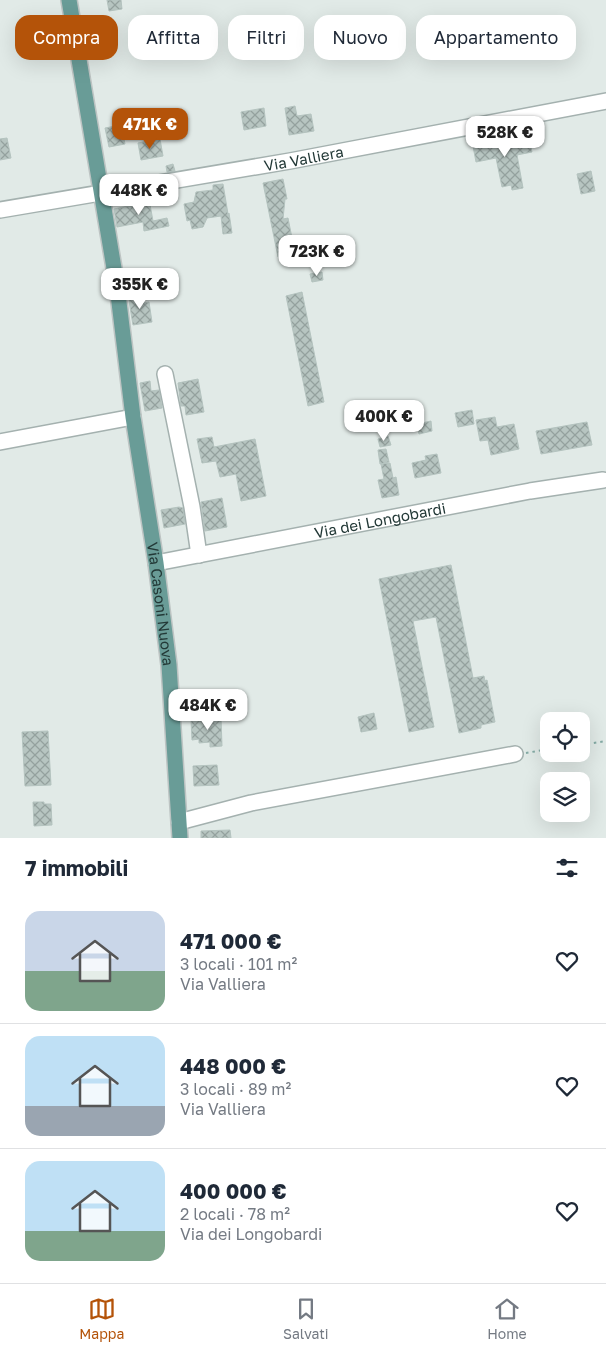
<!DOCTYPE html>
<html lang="it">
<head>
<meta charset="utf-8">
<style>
	:root { --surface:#fff; --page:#f6f6f7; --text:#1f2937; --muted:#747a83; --line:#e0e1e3; --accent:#b45309 }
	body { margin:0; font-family:"Golos Text",sans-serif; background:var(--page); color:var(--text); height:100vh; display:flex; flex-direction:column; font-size:19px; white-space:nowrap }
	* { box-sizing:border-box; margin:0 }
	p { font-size:16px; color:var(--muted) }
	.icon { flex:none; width:28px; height:28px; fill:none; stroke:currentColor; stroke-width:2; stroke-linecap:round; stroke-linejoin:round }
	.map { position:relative; height:838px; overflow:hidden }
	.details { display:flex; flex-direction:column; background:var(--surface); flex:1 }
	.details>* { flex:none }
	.banner { position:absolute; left:15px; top:15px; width:576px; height:45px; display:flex; gap:10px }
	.tools { position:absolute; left:540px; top:712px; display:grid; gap:10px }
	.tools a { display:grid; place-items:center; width:50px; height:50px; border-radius:10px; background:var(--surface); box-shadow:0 5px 20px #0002; font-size:25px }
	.price { position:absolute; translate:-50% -42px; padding:0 11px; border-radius:10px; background:#fff; color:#222; font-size:16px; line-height:32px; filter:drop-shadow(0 1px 2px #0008) }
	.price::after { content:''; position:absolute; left:50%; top:30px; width:15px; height:11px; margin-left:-8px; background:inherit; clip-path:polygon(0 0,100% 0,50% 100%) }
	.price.selected { background:var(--accent); color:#fff }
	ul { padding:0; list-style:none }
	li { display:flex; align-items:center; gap:15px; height:125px; padding:0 25px }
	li+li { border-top:1px solid var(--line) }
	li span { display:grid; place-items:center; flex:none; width:140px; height:100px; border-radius:15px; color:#555 }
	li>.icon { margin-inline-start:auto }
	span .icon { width:60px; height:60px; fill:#fffc; stroke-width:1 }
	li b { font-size:21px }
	h2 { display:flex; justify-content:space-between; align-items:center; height:60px; padding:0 25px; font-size:21px }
	.chip { padding:0 18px; border-radius:15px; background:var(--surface); box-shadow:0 5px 20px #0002; font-size:18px; line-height:45px }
	.chip.selected { background:var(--accent); color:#fff }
	.menu { display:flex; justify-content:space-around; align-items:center; height:70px; border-top:1px solid var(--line); background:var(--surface); font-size:14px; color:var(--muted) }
	.menu a { display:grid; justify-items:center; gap:2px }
	.menu .selected { color:var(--accent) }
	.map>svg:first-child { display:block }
	.building { fill:url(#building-cross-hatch); stroke:#b4c3bf }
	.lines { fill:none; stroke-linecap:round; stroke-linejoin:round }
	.minor-casing { stroke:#a4b1af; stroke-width:18 }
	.major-casing { stroke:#bdc4c3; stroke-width:18 }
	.path { stroke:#84aba5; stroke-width:2; stroke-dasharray:2.5 4; stroke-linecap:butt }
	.minor { stroke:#fff; stroke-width:15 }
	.major { stroke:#699c97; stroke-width:15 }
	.labels { text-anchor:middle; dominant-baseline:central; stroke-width:4.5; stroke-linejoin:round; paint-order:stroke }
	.street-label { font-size:15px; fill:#233937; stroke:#f1f7f5 }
</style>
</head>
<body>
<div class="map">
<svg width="606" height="838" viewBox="0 0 606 838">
	<defs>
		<pattern id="building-cross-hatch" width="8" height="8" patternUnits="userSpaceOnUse" patternTransform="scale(1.25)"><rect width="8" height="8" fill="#b7c5c1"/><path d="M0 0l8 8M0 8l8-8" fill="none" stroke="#94a19e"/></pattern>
	</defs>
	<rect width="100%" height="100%" fill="#e1eae7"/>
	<path class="building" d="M107,0H121L122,9L109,11Z
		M295,106L297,116L311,114L314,131L289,135L285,108Z
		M264,108L266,126L244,130L241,112Z
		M121,125L125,144L109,147L105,128Z
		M520,136L521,138L529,137L532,152L517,155L523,188L512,190L511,185L502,187L496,158L476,162L473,146L484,144V142Z
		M7,138L11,158L0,160V139Z
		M160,139L163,156L141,160L138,143Z
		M173,164L175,171L167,172L166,166Z
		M591,171L595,191L581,194L577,174Z
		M283,179L287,199H285L283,219L288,218L295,253L278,257L263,183Z
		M223,184L228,214L229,213L232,233L223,234L221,216L207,218L203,227L192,229L190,220L187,221L184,204L194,202L196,192L213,190V185Z
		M149,199L153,221L167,218L169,226L144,231L143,222L117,227L114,209L133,205L132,202Z
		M322,272L323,280L312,282L310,274Z
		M302,292L324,402L308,406L286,296Z
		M142,293L144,303L149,302L152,322L133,325L128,295Z
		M198,379L204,412L186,415L185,406H181L178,383Z
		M150,381L151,391L159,390L162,408L145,411L140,383Z
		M472,410L474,424L458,427L455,413Z
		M495,417L497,427L514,424L519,449L491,455L488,440L480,441L476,420Z
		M431,421L432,431L419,434L417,424Z
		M587,422L592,445L541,454L536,431Z
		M388,436L391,445L380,447L378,439Z
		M212,437L214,447L255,439L266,496L241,501L236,474L220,477L216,461L202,463L197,439Z
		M386,449L389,462L380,464L378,450Z
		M437,454L441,473L415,478L412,463L426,460L425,456Z
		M390,463L393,478L396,477L399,495L382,498L378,480L384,479L381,464Z
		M222,498L227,527L205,531L201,502Z
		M179,507L183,508L185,524L164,528L161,510Z
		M451,565L473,678L484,676L485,681L487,680L495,722L481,725V728L459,733L436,617L413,621L434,727L409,732L379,579Z
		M374,713L377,729L361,732L358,717Z
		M221,718L222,746L210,747V742L199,743V739L192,740L191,720Z
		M48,731L51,785L25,786L22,732Z
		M217,765L219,785L194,786L193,766Z
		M33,802H44V804H51L52,825L34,826Z
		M230,830L231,838H201V831Z"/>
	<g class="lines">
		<g class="minor-casing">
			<g id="minor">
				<path id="s1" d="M0,210L290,161L606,101"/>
				<path d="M165,374L192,507L199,555"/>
				<path d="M0,442L133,417"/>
				<path id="s2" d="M156,563L530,491L603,480"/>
				<path d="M179,822L251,803L515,754"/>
			</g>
		</g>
		<g class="major-casing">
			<g id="major">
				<path id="s3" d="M69,0L117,286L133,417L156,563L169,665L180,838"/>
			</g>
		</g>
		<path class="path" d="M581,745L606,741
			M526,753L549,749"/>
		<use href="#minor" class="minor"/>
		<use href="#major" class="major"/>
	</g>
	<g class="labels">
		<g class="street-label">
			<text stroke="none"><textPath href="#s1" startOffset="308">Via Valliera</textPath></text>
			<text stroke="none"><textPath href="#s2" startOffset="228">Via dei Longobardi</textPath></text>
			<text stroke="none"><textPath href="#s3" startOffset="611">Via Casoni Nuova</textPath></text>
		</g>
	</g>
</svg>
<div class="tools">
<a><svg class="icon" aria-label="locate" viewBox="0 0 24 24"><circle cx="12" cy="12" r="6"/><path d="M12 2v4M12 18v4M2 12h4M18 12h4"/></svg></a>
<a><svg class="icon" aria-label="layers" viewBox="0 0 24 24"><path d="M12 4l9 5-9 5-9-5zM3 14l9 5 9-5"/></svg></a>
</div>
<b class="price selected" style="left:150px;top:150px">471K €</b>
<b class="price" style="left:505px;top:158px">528K €</b>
<b class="price" style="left:139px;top:216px">448K €</b>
<b class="price" style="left:317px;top:277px">723K €</b>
<b class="price" style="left:140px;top:310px">355K €</b>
<b class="price" style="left:384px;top:442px">400K €</b>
<b class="price" style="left:208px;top:731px">484K €</b>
<div class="banner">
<a class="chip selected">Compra</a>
<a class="chip">Affitta</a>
<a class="chip">Filtri</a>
<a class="chip">Nuovo</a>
<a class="chip">Appartamento</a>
</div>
</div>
<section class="details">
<h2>7 immobili<svg class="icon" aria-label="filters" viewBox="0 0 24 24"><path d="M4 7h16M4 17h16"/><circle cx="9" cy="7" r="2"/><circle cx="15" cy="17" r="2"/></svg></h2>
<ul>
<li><span style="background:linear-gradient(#c9d6e8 60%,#7fa58c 0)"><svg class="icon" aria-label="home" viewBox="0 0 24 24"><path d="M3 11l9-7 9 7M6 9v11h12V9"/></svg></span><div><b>471 000 €</b><p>3 locali · 101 m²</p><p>Via Valliera</p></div><svg class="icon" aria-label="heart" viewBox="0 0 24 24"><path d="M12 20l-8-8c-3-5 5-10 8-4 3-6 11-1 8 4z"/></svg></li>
<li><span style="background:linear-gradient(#bfe0f5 70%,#9aa5b1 0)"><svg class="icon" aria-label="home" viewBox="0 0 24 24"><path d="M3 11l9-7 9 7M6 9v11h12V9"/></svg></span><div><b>448 000 €</b><p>3 locali · 89 m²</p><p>Via Valliera</p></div><svg class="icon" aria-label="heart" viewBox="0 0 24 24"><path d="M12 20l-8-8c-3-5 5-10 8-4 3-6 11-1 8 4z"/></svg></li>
<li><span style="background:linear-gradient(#bfe0f5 70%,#7fa58c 0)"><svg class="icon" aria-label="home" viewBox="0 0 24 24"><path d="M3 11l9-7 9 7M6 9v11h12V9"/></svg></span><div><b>400 000 €</b><p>2 locali · 78 m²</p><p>Via dei Longobardi</p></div><svg class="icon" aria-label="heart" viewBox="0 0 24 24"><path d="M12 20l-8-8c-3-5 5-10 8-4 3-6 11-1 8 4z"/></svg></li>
</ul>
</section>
<nav class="menu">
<a class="selected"><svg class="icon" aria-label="map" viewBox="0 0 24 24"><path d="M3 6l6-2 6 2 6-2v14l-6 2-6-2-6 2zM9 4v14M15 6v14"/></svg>Mappa</a>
<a><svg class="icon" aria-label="saved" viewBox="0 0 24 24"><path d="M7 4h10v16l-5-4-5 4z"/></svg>Salvati</a>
<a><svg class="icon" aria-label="home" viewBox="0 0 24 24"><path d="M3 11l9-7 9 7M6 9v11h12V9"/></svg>Home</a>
</nav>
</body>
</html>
